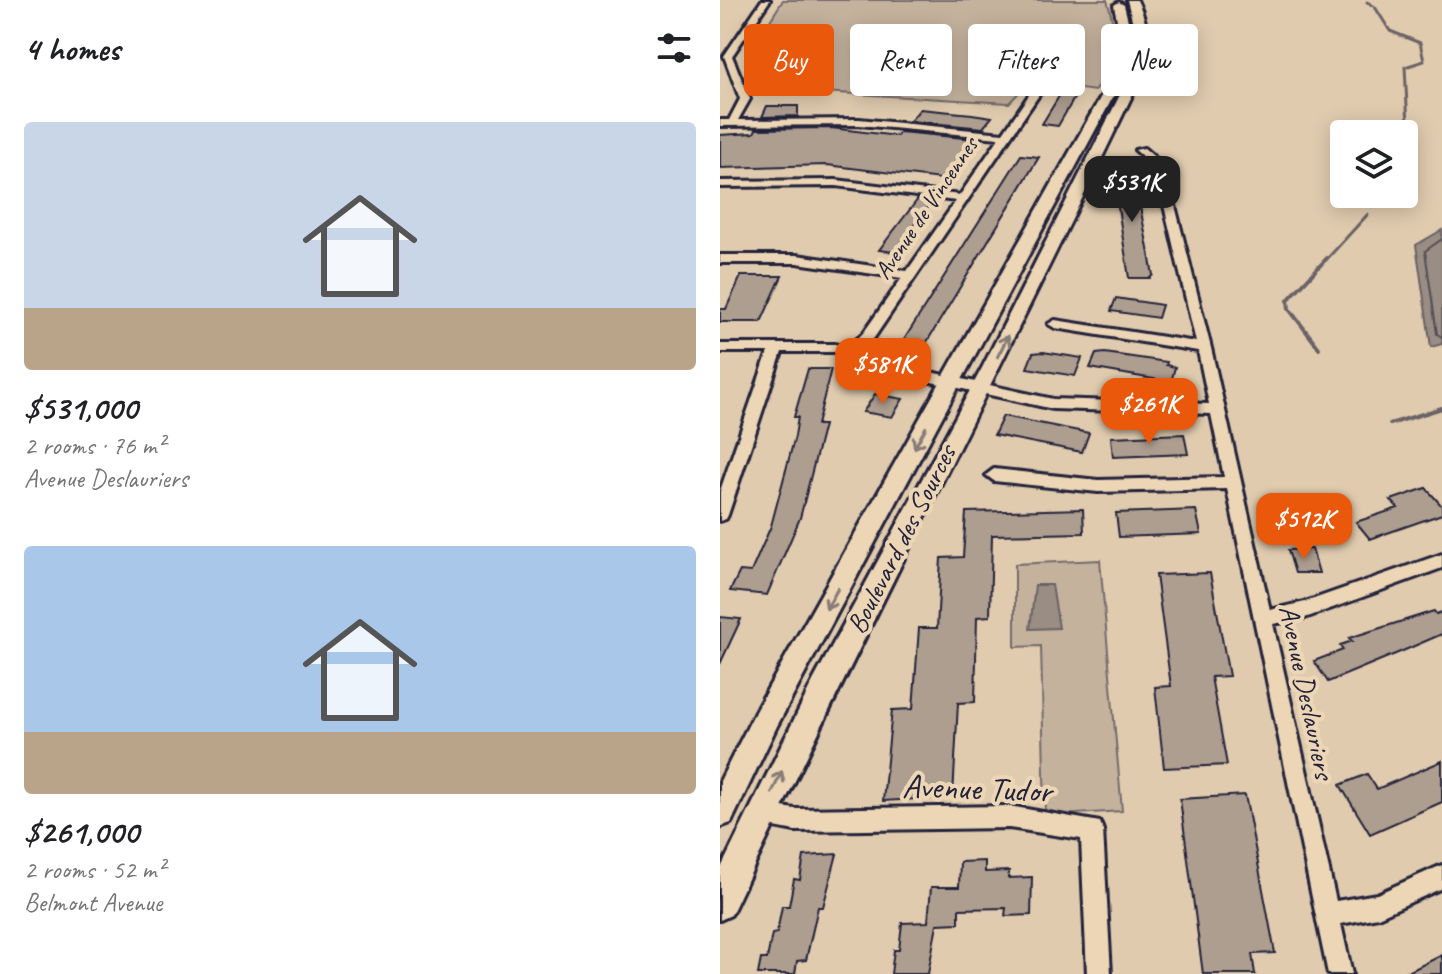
<!DOCTYPE html>
<html lang="en">
<head>
<meta charset="utf-8">
<style>
	:root { --surface:#fff; --page:#f6f6f6; --text:#202124; --muted:#757577; --accent:#ea580c }
	body { margin:0; font-family:Caveat,sans-serif; background:var(--page); color:var(--text); height:100vh; display:flex; flex-direction:column; font-size:30px; white-space:nowrap }
	* { box-sizing:border-box; margin:0 }
	p { font-size:26px; color:var(--muted) }
	.icon { flex:none; width:44px; height:44px; fill:none; stroke:currentColor; stroke-width:2; stroke-linecap:round; stroke-linejoin:round }
	.map { position:relative; flex:1; overflow:hidden }
	.side { display:flex; flex-direction:column; background:var(--surface); width:720px }
	.side>* { flex:none }
	.top-card { position:absolute; left:24px; top:24px; width:578px; height:72px; display:flex; gap:16px }
	.fabs { position:absolute; left:610px; top:120px; display:grid; gap:16px }
	.fabs a { display:grid; place-items:center; width:88px; height:88px; border-radius:8px; background:var(--surface); box-shadow:0 4px 20px #0003; font-size:40px }
	.price { position:absolute; translate:-50% -68px; padding:0 18px; border-radius:16px; background:var(--accent); color:#fff; font-size:26px; line-height:52px; filter:drop-shadow(0 2px 4px #0008) }
	.price::after { content:''; position:absolute; left:50%; top:48px; width:24px; height:18px; margin-left:-12px; background:inherit; clip-path:polygon(0 0,100% 0,50% 100%) }
	.price.active { background:#222; color:#fff }
	ul { padding:0; list-style:none }
	li { display:grid; align-content:center; gap:16px; height:424px; padding:0 24px }
	li span { display:grid; place-items:center; height:248px; border-radius:8px; color:#555 }
	li>.icon { margin-inline-start:auto }
	span .icon { width:144px; height:144px; fill:#fffc; stroke-width:1 }
	li b { font-size:34px }
	h2 { display:flex; justify-content:space-between; align-items:center; height:96px; padding:0 24px; font-size:34px }
	.pill { padding:0 28px; border-radius:8px; background:var(--surface); box-shadow:0 4px 20px #0003; font-size:28px; line-height:72px }
	.pill.active { background:var(--accent); color:#fff }
	main { display:flex; flex:1; min-height:0 }
	.map>svg:first-child { display:block }
	.green { fill:#c4b29d; stroke:#736a6c; stroke-width:2 }
	.water { fill:#9a8d83; stroke:#6a6266; stroke-width:2 }
	.lines { fill:none; stroke-linecap:round; stroke-linejoin:round }
	.shore { stroke:#524d58; stroke-width:2 }
	.stream-far1 { stroke:#6a6266; stroke-width:3 }
	.stream { stroke:#6a6266; stroke-width:4 }
	.building { fill:#ae9e90; stroke:#22223b; stroke-width:2 }
	.street-casing { stroke:#22223b; stroke-width:6 }
	.secondary-casing { stroke:#22223b; stroke-width:6 }
	.street { fill:#ecd6b5; fill-rule:evenodd }
	.secondary { fill:#ecd6b5; fill-rule:evenodd }
	.oneway { stroke:#877c78 }
	.labels { text-anchor:middle; dominant-baseline:central; stroke-width:8; stroke-linejoin:round; paint-order:stroke }
	.far-street-label { font-size:24px; fill:#22223b; stroke:#ecd6b5 }
	.street-label { font-size:28px; fill:#22223b; stroke:#ecd6b5 }
	.near-street-label { font-size:34px; fill:#22223b; stroke:#ecd6b5 }
</style>
</head>
<body>
<main>
<section class="side">
<h2>4 homes<svg class="icon" aria-label="filters" viewBox="0 0 24 24"><path d="M4 7h16M4 17h16"/><circle cx="9" cy="7" r="2"/><circle cx="15" cy="17" r="2"/></svg></h2>
<ul>
<li><span style="background:linear-gradient(#c9d6e8 75%,#b9a48a 0)"><svg class="icon" aria-label="home" viewBox="0 0 24 24"><path d="M3 11l9-7 9 7M6 9v11h12V9"/></svg></span><div><b>$531,000</b><p>2 rooms · 76 m²</p><p>Avenue Deslauriers</p></div></li>
<li><span style="background:linear-gradient(#a9c7e8 75%,#b9a48a 0)"><svg class="icon" aria-label="home" viewBox="0 0 24 24"><path d="M3 11l9-7 9 7M6 9v11h12V9"/></svg></span><div><b>$261,000</b><p>2 rooms · 52 m²</p><p>Belmont Avenue</p></div></li>
</ul>
</section>
<div class="map">
<svg width="722" height="974" viewBox="0 0 722 974">
	<rect width="100%" height="100%" fill="#e0cbae"/>
	<filter id="ink" filterUnits="userSpaceOnUse"><feTurbulence type="fractalNoise" baseFrequency=".0125" numOctaves="2"/><feDisplacementMap in="SourceGraphic" scale="16" xChannelSelector="R" yChannelSelector="G"/><feConvolveMatrix kernelMatrix="1 2 1 2 8 2 1 2 1" color-interpolation-filters="sRGB"/></filter>
	<g filter="url(#ink)">
		<path class="green" d="M63,0H387C399,35 393,58 375,91L309,82L289,103L50,89L26,59Z
			M380,560L402,811L325,816L321,646L295,647V564Z"/>
		<path class="water" d="M722,230V344L711,347L696,245Z
			M315,585H332L339,628L310,629Z"/>
		<g class="lines">
			<path class="shore" d="M722,239L705,251L717,334L722,337"/>
			<path class="stream-far1" d="M647,2L655,7L670,31L700,43L704,61L685,67L689,145L684,154
				M652,206L660,194
				M606,260L648,214"/>
			<path class="stream" d="M599,348L569,309L568,300L607,258
				M670,424L722,408"/>
		</g>
		<path class="building" d="M341,93L356,95L338,126L322,124Z
			M47,106H78V116L42,117Z
			M200,109L252,114L272,117L263,128L190,121Z
			M111,128L177,136L180,132L255,139L228,180L107,165L0,168V135L34,133L36,129Z
			M301,155L319,157L202,350L180,346Z
			M397,164H412L433,275L430,278H409L394,182H398Z
			M198,199L212,201L174,252L159,250Z
			M21,276H62L41,322H0V309H6Z
			M396,298L442,305L438,318L391,311Z
			M323,352L362,358L355,376L307,368L313,353Z
			M385,353L447,362L446,365L455,367L451,382L370,368L376,354Z
			M88,369H111L97,425H104L80,518L47,595L10,591L20,571L31,572L51,526L75,436L78,417H74Z
			M155,394L183,399L172,417L143,412Z
			M283,416L369,433L362,452L274,435Z
			M464,434L468,454L393,457L391,437Z
			M706,488L722,506V514L650,539L636,522L678,508L671,500Z
			M363,509L364,533L272,535L270,616L257,617L255,702L238,703L233,797L163,801L172,710L193,709L199,628H217L221,558L243,557L246,512Z
			M476,510L481,534L399,537L396,513Z
			M592,549L599,573H575L568,550Z
			M490,573L509,676L491,677L507,765L444,768L435,687L451,686L436,575Z
			M714,611L716,614L722,612V634L685,650L608,682L594,661L623,650L620,645L632,641L629,638Z
			M0,617L21,619L0,664Z
			M722,761V802L650,834L620,785L647,774L657,789Z
			M525,795L555,953L532,954L535,974H483L460,799Z
			M117,854L103,907H98L86,960L77,961L75,974H38L41,959H47L52,934L57,933L62,906H69L74,879L80,880L84,856Z
			M265,861V872L289,871L288,878L312,877L311,915L285,916L286,908L239,909V923L217,924L208,974H171L174,950H179L182,923L208,922L211,887H239L240,862Z
			M722,955V974H684Z"/>
		<g class="lines">
			<g class="street-casing">
				<path id="street" d="M42,0H50L12,56L30,99L18,120L139,119L283,133L311,92L310,84H316L321,92L154,338L139,352L183,366L333,399L489,404L478,351L335,328L328,324L335,320L476,342L435,167L415,150L424,148L445,166L491,348L550,610L585,602L722,554V568L585,618L553,624L616,901L657,894L722,865V888L658,917L621,924L632,974H608L507,489L378,492L274,481L266,475L274,469L378,480L504,477L491,414L333,409L180,375L114,352H62L8,515L6,519L0,521V491L48,352H0V344H115L128,348L144,332L182,278L77,263H0V255H77L187,271L236,201L116,186L0,187V181L116,180L240,195L279,138L139,125L0,126V120H9L20,99L4,56Z
					M42,804L75,809L289,806L380,822L383,830L391,974H367L361,839L289,828L75,831L34,823L31,815L34,807Z"/>
			</g>
			<g class="secondary-casing">
				<path id="secondary" d="M407,0H417C430,27 430,51 420,79C286,359 143,634 11,915L0,920V870L93,681L262,368L408,79L417,39Z
					M399,2L404,5L413,41L401,82L57,726L11,823L0,827V781L37,708L389,82L401,41L394,5Z"/>
			</g>
			<use href="#street" class="street"/>
			<use href="#secondary" class="secondary"/>
		</g>
		<defs><path id="oneway-shaft" d="M-6 0H5M1.5-3L5.5 0L1.5 3" fill="none" stroke-width="1.6" stroke-linecap="round" stroke-linejoin="round" transform="scale(2)"/></defs>
		<g class="oneway">
			<use href="#oneway-shaft" transform="translate(283 346) rotate(-63)"/>
			<use href="#oneway-shaft" transform="translate(200 438) rotate(119)"/>
			<use href="#oneway-shaft" transform="translate(112 599) rotate(119)"/>
			<use href="#oneway-shaft" transform="translate(57 782) rotate(-65)"/>
		</g>
	</g>
	<g class="labels">
		<g class="far-street-label">
			<text transform="translate(206 208) rotate(-56)">Avenue de Vincennes</text>
		</g>
		<g class="street-label">
			<text transform="translate(181 539) rotate(-63)">Boulevard des Sources</text>
			<text transform="translate(587 692) rotate(78)">Avenue Deslauriers</text>
		</g>
		<g class="near-street-label">
			<text transform="translate(257 788) rotate(2)">Avenue Tudor</text>
		</g>
	</g>
</svg>
<div class="fabs">
<a><svg class="icon" aria-label="layers" viewBox="0 0 24 24"><path d="M12 4l9 5-9 5-9-5zM3 14l9 5 9-5"/></svg></a>
</div>
<b class="price active" style="left:412px;top:224px">$531K</b>
<b class="price" style="left:163px;top:406px">$581K</b>
<b class="price" style="left:429px;top:446px">$261K</b>
<b class="price" style="left:584px;top:561px">$512K</b>
<div class="top-card">
<a class="pill active">Buy</a>
<a class="pill">Rent</a>
<a class="pill">Filters</a>
<a class="pill">New</a>
</div>
</div>
</main>
</body>
</html>
